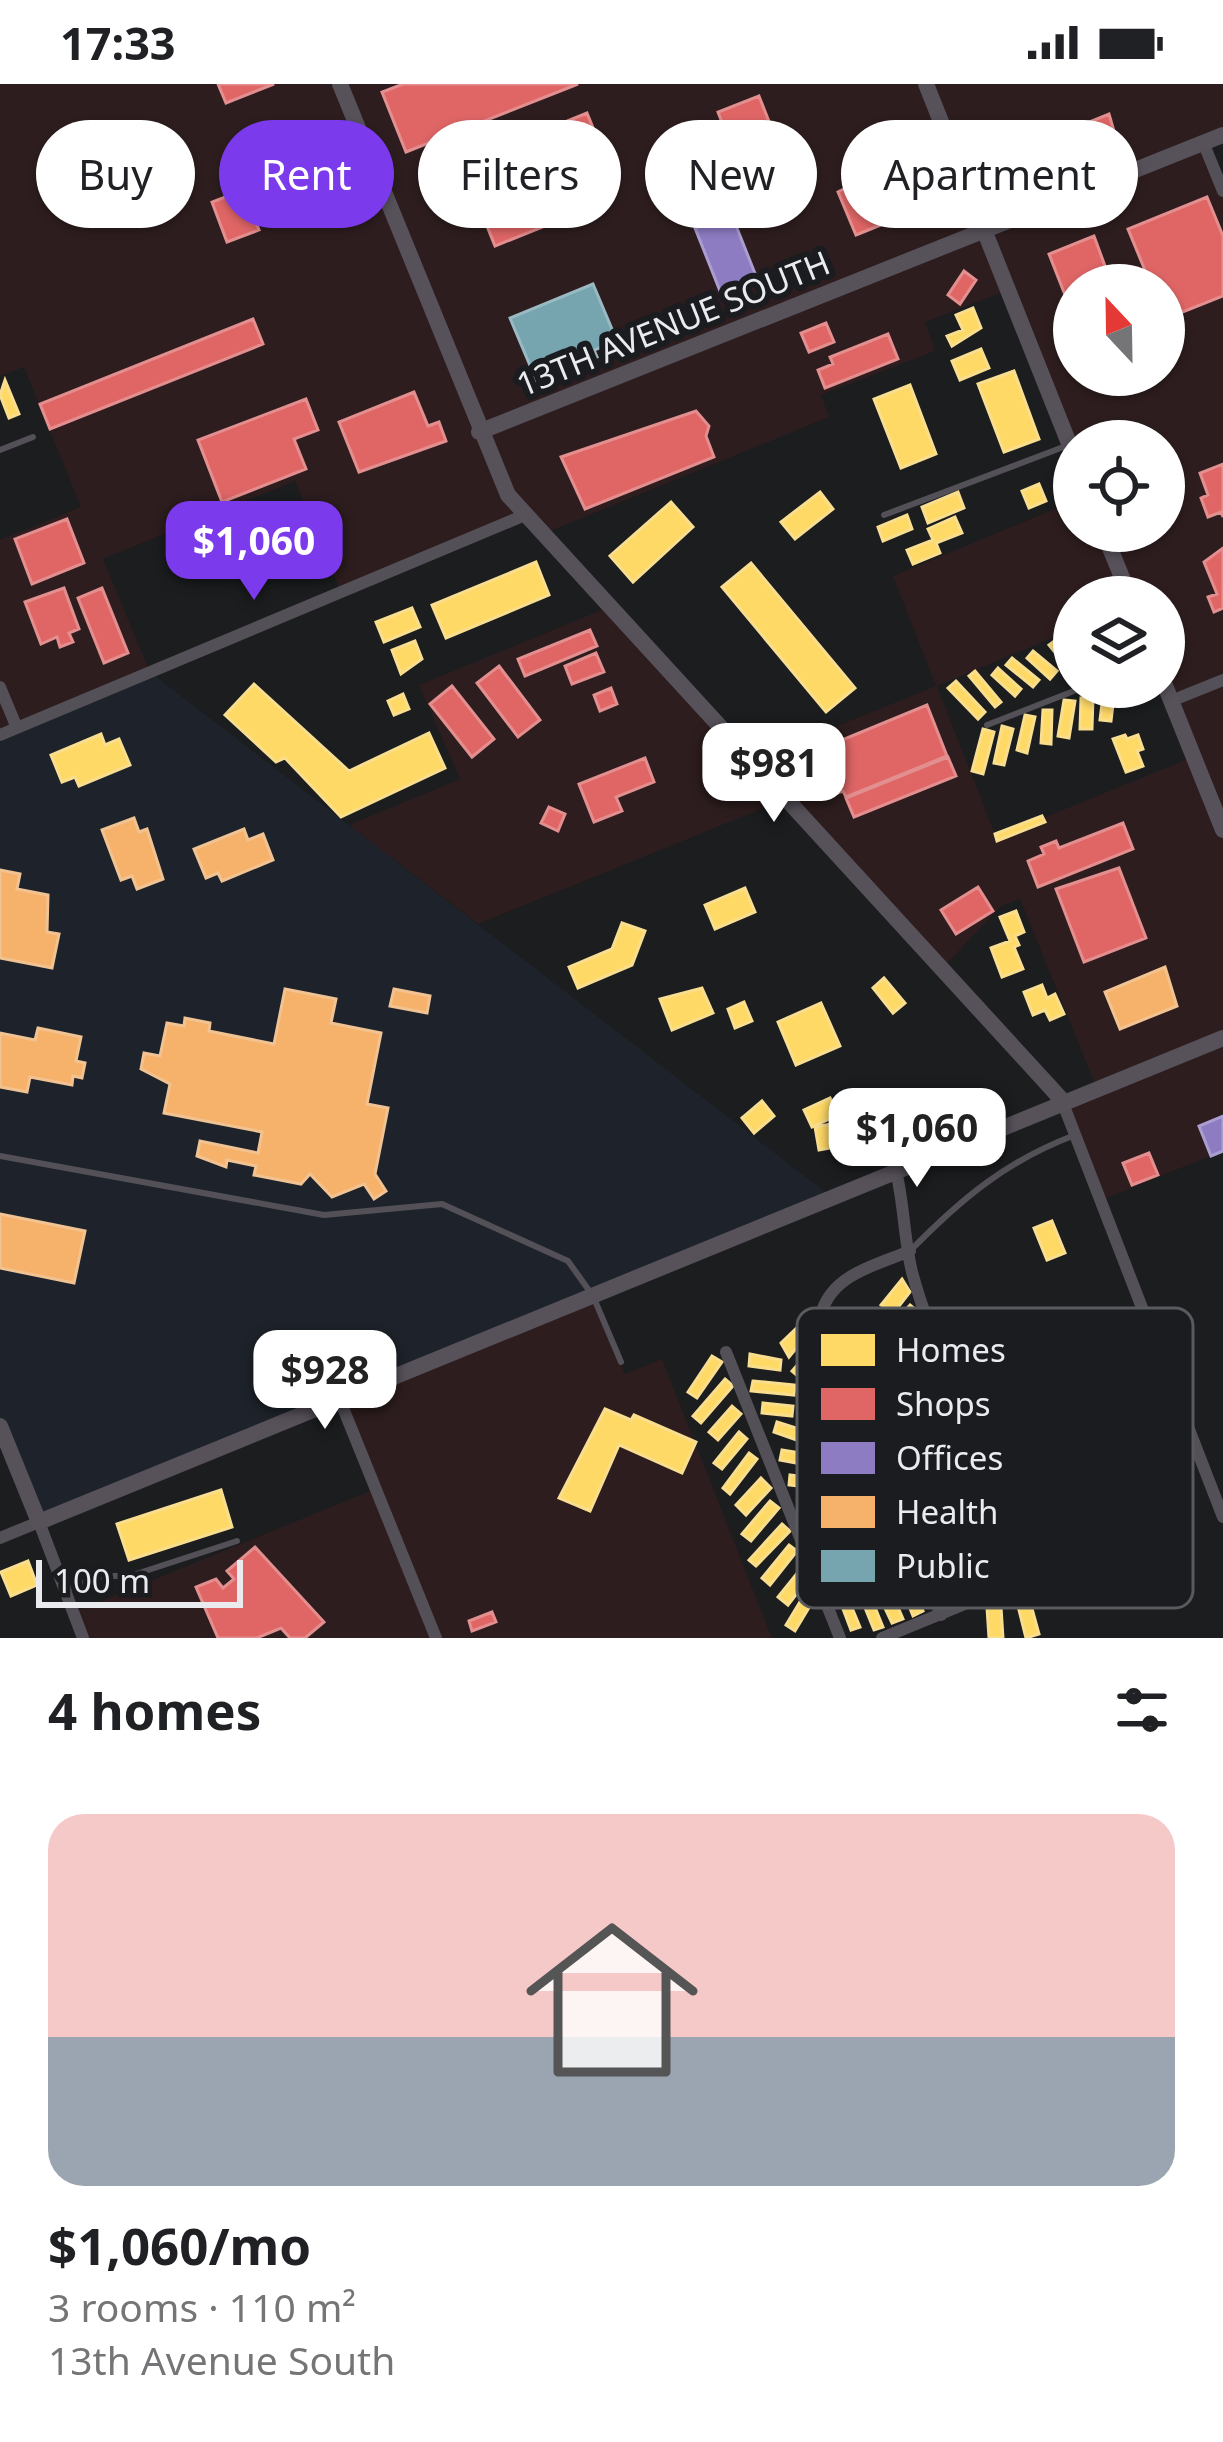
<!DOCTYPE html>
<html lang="en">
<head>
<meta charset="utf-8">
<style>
	:root { --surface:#fff; --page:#f6f6f6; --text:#202124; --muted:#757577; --line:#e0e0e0; --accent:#7c3aed }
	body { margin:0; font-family:"Noto Sans",sans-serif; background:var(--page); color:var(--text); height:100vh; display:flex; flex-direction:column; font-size:45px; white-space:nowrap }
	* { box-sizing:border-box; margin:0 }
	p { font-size:39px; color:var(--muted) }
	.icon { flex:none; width:66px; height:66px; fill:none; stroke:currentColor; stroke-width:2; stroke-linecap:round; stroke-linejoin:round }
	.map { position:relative; height:1554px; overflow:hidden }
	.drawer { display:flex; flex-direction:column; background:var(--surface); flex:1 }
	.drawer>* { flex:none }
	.top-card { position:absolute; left:36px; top:36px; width:1152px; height:108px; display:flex; gap:24px }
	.needle { width:78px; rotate:338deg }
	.fabs { position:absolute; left:1053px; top:180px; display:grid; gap:24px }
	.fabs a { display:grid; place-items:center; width:132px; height:132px; border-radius:50%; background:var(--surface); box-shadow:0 3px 9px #0004; font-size:60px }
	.scale { position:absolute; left:36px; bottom:30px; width:207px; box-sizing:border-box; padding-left:12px; border:6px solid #eaebee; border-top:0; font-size:33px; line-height:42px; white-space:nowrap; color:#eaebee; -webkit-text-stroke:9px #1a1c20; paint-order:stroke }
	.price { position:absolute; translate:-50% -102px; padding:0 27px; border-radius:24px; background:#fff; color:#222; font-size:39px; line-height:78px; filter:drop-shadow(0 3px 6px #0008) }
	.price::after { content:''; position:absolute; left:50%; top:72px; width:36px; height:27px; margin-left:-18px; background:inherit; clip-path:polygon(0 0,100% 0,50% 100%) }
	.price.active { background:var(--accent); color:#fff }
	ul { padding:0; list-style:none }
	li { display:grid; align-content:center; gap:24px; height:636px; padding:0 48px }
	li+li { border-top:3px solid var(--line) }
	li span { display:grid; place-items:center; height:372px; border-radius:36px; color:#555 }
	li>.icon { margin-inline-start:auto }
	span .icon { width:216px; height:216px; fill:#fffc; stroke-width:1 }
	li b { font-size:51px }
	h2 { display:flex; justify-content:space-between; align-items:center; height:144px; padding:0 48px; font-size:51px }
	.chip { padding:0 42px; border-radius:54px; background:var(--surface); box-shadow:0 3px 9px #0004; font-size:42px; line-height:108px }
	.chip.active { background:var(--accent); color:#fff }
	.status { display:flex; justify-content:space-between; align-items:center; height:84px; padding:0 60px; background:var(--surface); direction:ltr }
	.status svg { height:33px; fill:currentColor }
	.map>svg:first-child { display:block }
	.commercial { fill:#2d1d1e; fill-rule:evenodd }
	.built { fill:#1e232b }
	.homes { fill:#ffd966; stroke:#f9de8f; stroke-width:3 }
	.shops { fill:#e06666; stroke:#e38e8f; stroke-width:3 }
	.offices { fill:#8e7cc3; stroke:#aa9dd0; stroke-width:3 }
	.health { fill:#f6b26b; stroke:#f2c392; stroke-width:3 }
	.public { fill:#76a5af; stroke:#99bac2; stroke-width:3 }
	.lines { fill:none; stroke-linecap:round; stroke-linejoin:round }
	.lane { stroke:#545057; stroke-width:6 }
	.street { stroke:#545057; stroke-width:12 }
	.secondary { stroke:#57515a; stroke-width:16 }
	.labels { text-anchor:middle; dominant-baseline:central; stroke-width:12; stroke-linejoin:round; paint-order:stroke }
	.street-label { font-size:33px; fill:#eaebee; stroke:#1a1c20 }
	.key { fill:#1a1c20; stroke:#585a5e; stroke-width:3 }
	.key-label { font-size:33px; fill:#eaebee }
</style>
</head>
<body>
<div class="status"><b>17:33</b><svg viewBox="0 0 49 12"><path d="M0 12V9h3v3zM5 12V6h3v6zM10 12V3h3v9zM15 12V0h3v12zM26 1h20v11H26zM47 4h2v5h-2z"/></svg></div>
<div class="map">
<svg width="1223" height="1554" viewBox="0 0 1223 1554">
	<rect width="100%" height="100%" fill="#1b1d1f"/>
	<path class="commercial" d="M0,0H1223V53L1204,61L1223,107V1067L1101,1116L1062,1016L1096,1002L1020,815L1001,822L942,885L786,715L478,840L349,741L460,695L419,601L609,523L751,677L936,602L893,492L1074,417V447H1164V357H1074L1008,206L925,238L935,267L821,311L829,333L543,450L525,431L341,508L295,397L103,475L150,588L0,651V456L81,423L24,283L0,292ZM1074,201H1164V291H1074ZM1074,513H1164V599L1193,673L996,753L937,602L1074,545Z
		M593,1212L625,1290L662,1275L772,1554H83L75,1528L375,1405L339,1314Z"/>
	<path class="built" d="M150,588L832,1113L39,1438L0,1342V649Z"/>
	<path class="homes" d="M973,224L981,244L952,262L947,252L963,246L956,231Z
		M981,265L989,284L960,296L952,277Z
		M1014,287L1039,355L1004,368L978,300Z
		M5,296L19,330L9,334L0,311Z
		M910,301L936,370L901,384L874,315Z
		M1039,400L1046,417L1029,424L1022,407Z
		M820,408L833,425L795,455L781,438Z
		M958,408L964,424L928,439L922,423Z
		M671,418L693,443L633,498L610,472Z
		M907,431L912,445L883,457L878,443Z
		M955,433L962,449L936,459L940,469L913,480L907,466L933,456L928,445Z
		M536,478L549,511L446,554L432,521Z
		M751,479L855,604L826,628L722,503Z
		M412,524L420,543L384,558L376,538Z
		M1057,555L1074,576V592L1049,561Z
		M415,557L422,575L401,590L392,566Z
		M1033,567L1057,587L1050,595L1027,574Z
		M1012,574L1039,596L1033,603L1006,581Z
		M998,584L1021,605L1015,612L992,591Z
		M975,587L1001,618L995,623L969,592Z
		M956,597L985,628L978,635L948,604Z
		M254,600L349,687L429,649L445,684L341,733L285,674L276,678L225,631Z
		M1104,603H1115L1111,637L1100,636Z
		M403,610L409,625L394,631L388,617Z
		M1081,614H1093L1092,645H1080Z
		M1064,616L1075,617L1069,654L1058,652Z
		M1043,626H1052L1051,660L1041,659Z
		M1025,631L1035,633L1027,669L1017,666Z
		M1002,642L1013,645L1004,681L994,679Z
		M983,645L994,648L983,690L972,687Z
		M101,650L105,661L119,655L130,681L79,702L75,693L62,698L51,671Z
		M1125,651L1127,655L1138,651L1143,665L1137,667L1143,682L1126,688L1113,655Z
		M1042,732L1045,738L997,757L995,750Z
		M745,804L755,828L715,845L705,821Z
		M1016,827L1024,848L1015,852L1019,861L1014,863L1023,885L1002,893L991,864L1010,857L1000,833Z
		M622,839L645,847L632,881L578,904L569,883L612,865Z
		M884,894L905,919L893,929L873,904Z
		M1042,901L1047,914L1055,910L1064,930L1050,936L1045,926L1033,931L1024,908Z
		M702,904L713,929L672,946L660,915Z
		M744,918L752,937L735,944L728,925Z
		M821,919L840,962L796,981L778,938Z
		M830,1014L838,1031L812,1043L804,1026Z
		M762,1017L774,1032L754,1049L742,1034Z
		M869,1033L873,1056L819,1066L815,1043Z
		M1052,1137L1065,1169L1047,1176L1034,1144Z
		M902,1195L910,1208L893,1230L881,1221Z
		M910,1221L917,1227L908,1237L914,1242L892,1255L885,1249Z
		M808,1233L816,1240L789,1273L781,1259Z
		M818,1257L829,1267L800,1294L792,1287Z
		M750,1270L781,1276L780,1286L749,1282Z
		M712,1272L722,1278L697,1314L688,1308Z
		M725,1295L733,1302L701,1339L693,1332Z
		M753,1297L795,1301L794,1311L751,1307Z
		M763,1319L793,1322L792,1332L762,1329Z
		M732,1322L741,1330L718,1356L709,1348Z
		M605,1325L631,1336L634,1331L696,1358L682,1389L619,1361L590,1427L559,1414Z
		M777,1338L815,1350L811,1361L774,1348Z
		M739,1348L747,1355L722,1385L714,1379Z
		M782,1366L825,1373L823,1384L780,1376Z
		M749,1369L757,1375L730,1410L723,1404Z
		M790,1391L834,1396L833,1406L789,1401Z
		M761,1394L771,1404L746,1431L736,1421Z
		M221,1406L232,1443L129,1476L117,1440Z
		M770,1417L779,1424L751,1457L742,1450Z
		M782,1440L790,1447L756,1482L749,1476Z
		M789,1461L797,1467L770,1501L762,1494Z
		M28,1477L37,1501L11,1512L1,1488Z
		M799,1487L808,1495L788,1521L778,1513Z
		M908,1490L923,1527L913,1532L898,1494Z
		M888,1500L903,1535L892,1539L876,1505Z
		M1026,1503L1039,1550L1026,1554L1014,1506Z
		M868,1506L883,1543L874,1546L859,1509Z
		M804,1511L813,1517L795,1547L786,1541Z
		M848,1514L860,1543L851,1546L840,1517Z
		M1001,1523L1003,1554H989L987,1524Z"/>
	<path class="shops" d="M218,0H274L226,19Z
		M403,0H578L406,68L382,8Z
		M759,12L798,112L757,128L718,28Z
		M587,29L611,88L556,111L565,134L495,162L462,80Z
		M1109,30L1120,68L1003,115L989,79Z
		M311,80L320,104L253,131L259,146L227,158L212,118Z
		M904,83L921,125L856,151L838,108L879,87L881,92Z
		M1207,113L1223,152V212L1165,235L1164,201H1151L1128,145Z
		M1094,152L1112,201H1074V234L1049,170Z
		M964,187L976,196L960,220L948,211Z
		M253,235L263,260L50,345L40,320Z
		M826,239L834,258L809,268L801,249Z
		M888,250L898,275L825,304L818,286L833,280L830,273Z
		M414,308L428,342L439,338L446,357L359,388L339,338Z
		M306,315L318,346L294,355L306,385L222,418L198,356Z
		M696,327L709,342L706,352L714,373L585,425L561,373Z
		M1223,380V433L1221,428L1208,433L1201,414L1208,411L1200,389Z
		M67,435L84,479L32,500L15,455Z
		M1223,464V524L1214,528L1208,513L1217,510L1204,478Z
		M64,504L79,545L69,549L73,558L60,563L57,553L41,560L25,518Z
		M102,504L128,569L104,579L78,514Z
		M590,546L597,562L525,592L518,575Z
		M596,569L604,588L572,600L565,582Z
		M499,582L540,636L518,653L477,599Z
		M452,602L494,655L472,673L430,620Z
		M611,604L617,620L600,627L594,611Z
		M927,621L947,672L846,713L843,707L832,711L822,685L811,690L803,672Z
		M948,673L956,692L854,733L846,714Z
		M645,674L654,698L616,713L622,727L594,738L579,700Z
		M549,723L565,730L558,747L541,739Z
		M1123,739L1133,765L1038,803L1028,777L1044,770L1041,763L1056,757L1059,764Z
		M1119,784L1146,854L1084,878L1056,805Z
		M978,803L993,827L956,850L941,826Z
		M1149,1069L1158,1091L1132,1101L1123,1079Z
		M255,1463L324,1538L305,1554H290L281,1544L257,1554H218L196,1503L216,1495L223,1504L234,1495L227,1487Z
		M492,1528L496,1538L472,1547L469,1537Z"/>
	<path class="offices" d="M731,129L756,192L720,207L695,144Z
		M1223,1032V1067L1211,1072L1199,1042Z"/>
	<path class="health" d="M134,734L139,748L147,745L163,795L137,805L132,792L121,796L102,746Z
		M244,745L248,756L263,750L273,776L222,797L218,789L206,794L194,765Z
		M0,786L20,790L17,805L48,811L47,848L59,850L52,884L0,874Z
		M1165,883L1177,922L1120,945L1105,908Z
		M285,905L336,915L331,939L381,949L367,1020L388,1024L375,1090L386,1107L374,1115L364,1100L332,1113L310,1090L301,1100L254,1091L256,1082L227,1076L226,1083L197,1072L200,1057L258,1069L262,1048L164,1029L170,1000L141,985L144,969L160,972L167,939L184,942L185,934L210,939L209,947L274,960Z
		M394,905L430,912L427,929L390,922Z
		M38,944L81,953L76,977L85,979L82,994L73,992L72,1001L30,993L27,1008L0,1003V949L35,956Z
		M0,1130L85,1147L74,1199L0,1184Z"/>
	<path class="public" d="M593,200L617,257L594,266L597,273L537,298L510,234Z"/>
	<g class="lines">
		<path class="lane" d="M0,366L33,353
			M884,431L1066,362
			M987,641L1084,603
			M0,1072L324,1131L442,1120L568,1177L593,1212L621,1278
			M910,1167C961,1115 1006,1077 1075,1051
			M808,1468L902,1436
			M66,1506L97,1493L133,1491L237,1457"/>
		<path class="street" d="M1203,58L1223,107
			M0,603L17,644
			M1171,617L1223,596
			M0,651L525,431
			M1062,1017L1223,1433
			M910,1167C876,1181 834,1190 822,1227L941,1531
			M726,1268L840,1554
			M339,1314L436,1554
			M0,1454L39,1438L83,1554
			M882,1554L994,1508L1013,1489C1006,1380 939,1291 912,1188C904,1155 904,1120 896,1087"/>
		<path class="secondary" d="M340,0L508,411L1062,1016
			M926,0L1074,372
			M479,348L1223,51
			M1103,447L1130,513
			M1164,599L1223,746
			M0,1342L39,1438L1223,954"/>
	</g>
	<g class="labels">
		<g class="street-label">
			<text transform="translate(673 239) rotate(-22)">13TH AVENUE SOUTH</text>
		</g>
	</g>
	<rect x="797" y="1224" width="396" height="300" rx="18" class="key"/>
	<rect x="821" y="1250" width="54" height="32" fill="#ffd966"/>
	<rect x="821" y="1304" width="54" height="32" fill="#e06666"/>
	<rect x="821" y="1358" width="54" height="32" fill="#8e7cc3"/>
	<rect x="821" y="1412" width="54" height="32" fill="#f6b26b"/>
	<rect x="821" y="1466" width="54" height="32" fill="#76a5af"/>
	<g class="key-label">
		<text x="896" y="1278">Homes</text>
		<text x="896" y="1332">Shops</text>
		<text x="896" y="1386">Offices</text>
		<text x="896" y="1440">Health</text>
		<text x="896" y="1494">Public</text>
	</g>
</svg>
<div class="fabs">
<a><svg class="needle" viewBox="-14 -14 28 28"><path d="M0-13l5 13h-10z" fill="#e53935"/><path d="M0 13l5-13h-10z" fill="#757577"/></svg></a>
<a><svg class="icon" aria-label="locate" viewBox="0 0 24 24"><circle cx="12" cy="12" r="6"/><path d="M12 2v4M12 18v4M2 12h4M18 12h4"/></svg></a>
<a><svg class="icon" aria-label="layers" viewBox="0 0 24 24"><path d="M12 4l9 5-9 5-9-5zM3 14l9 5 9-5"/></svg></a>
</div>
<div class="scale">100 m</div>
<b class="price active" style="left:254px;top:519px">$1,060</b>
<b class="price" style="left:774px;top:741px">$981</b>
<b class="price" style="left:917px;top:1106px">$1,060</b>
<b class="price" style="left:325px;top:1348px">$928</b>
<div class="top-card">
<a class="chip">Buy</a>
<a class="chip active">Rent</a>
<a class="chip">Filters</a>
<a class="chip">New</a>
<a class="chip">Apartment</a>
</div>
</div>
<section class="drawer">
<h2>4 homes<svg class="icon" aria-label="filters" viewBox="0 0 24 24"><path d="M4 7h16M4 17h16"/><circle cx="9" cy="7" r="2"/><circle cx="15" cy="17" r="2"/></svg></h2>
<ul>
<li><span style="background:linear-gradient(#f6c9c9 60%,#9aa5b1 0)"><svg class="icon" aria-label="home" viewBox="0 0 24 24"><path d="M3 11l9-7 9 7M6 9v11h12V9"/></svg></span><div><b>$1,060/mo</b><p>3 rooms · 110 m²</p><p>13th Avenue South</p></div></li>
</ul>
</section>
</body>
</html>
